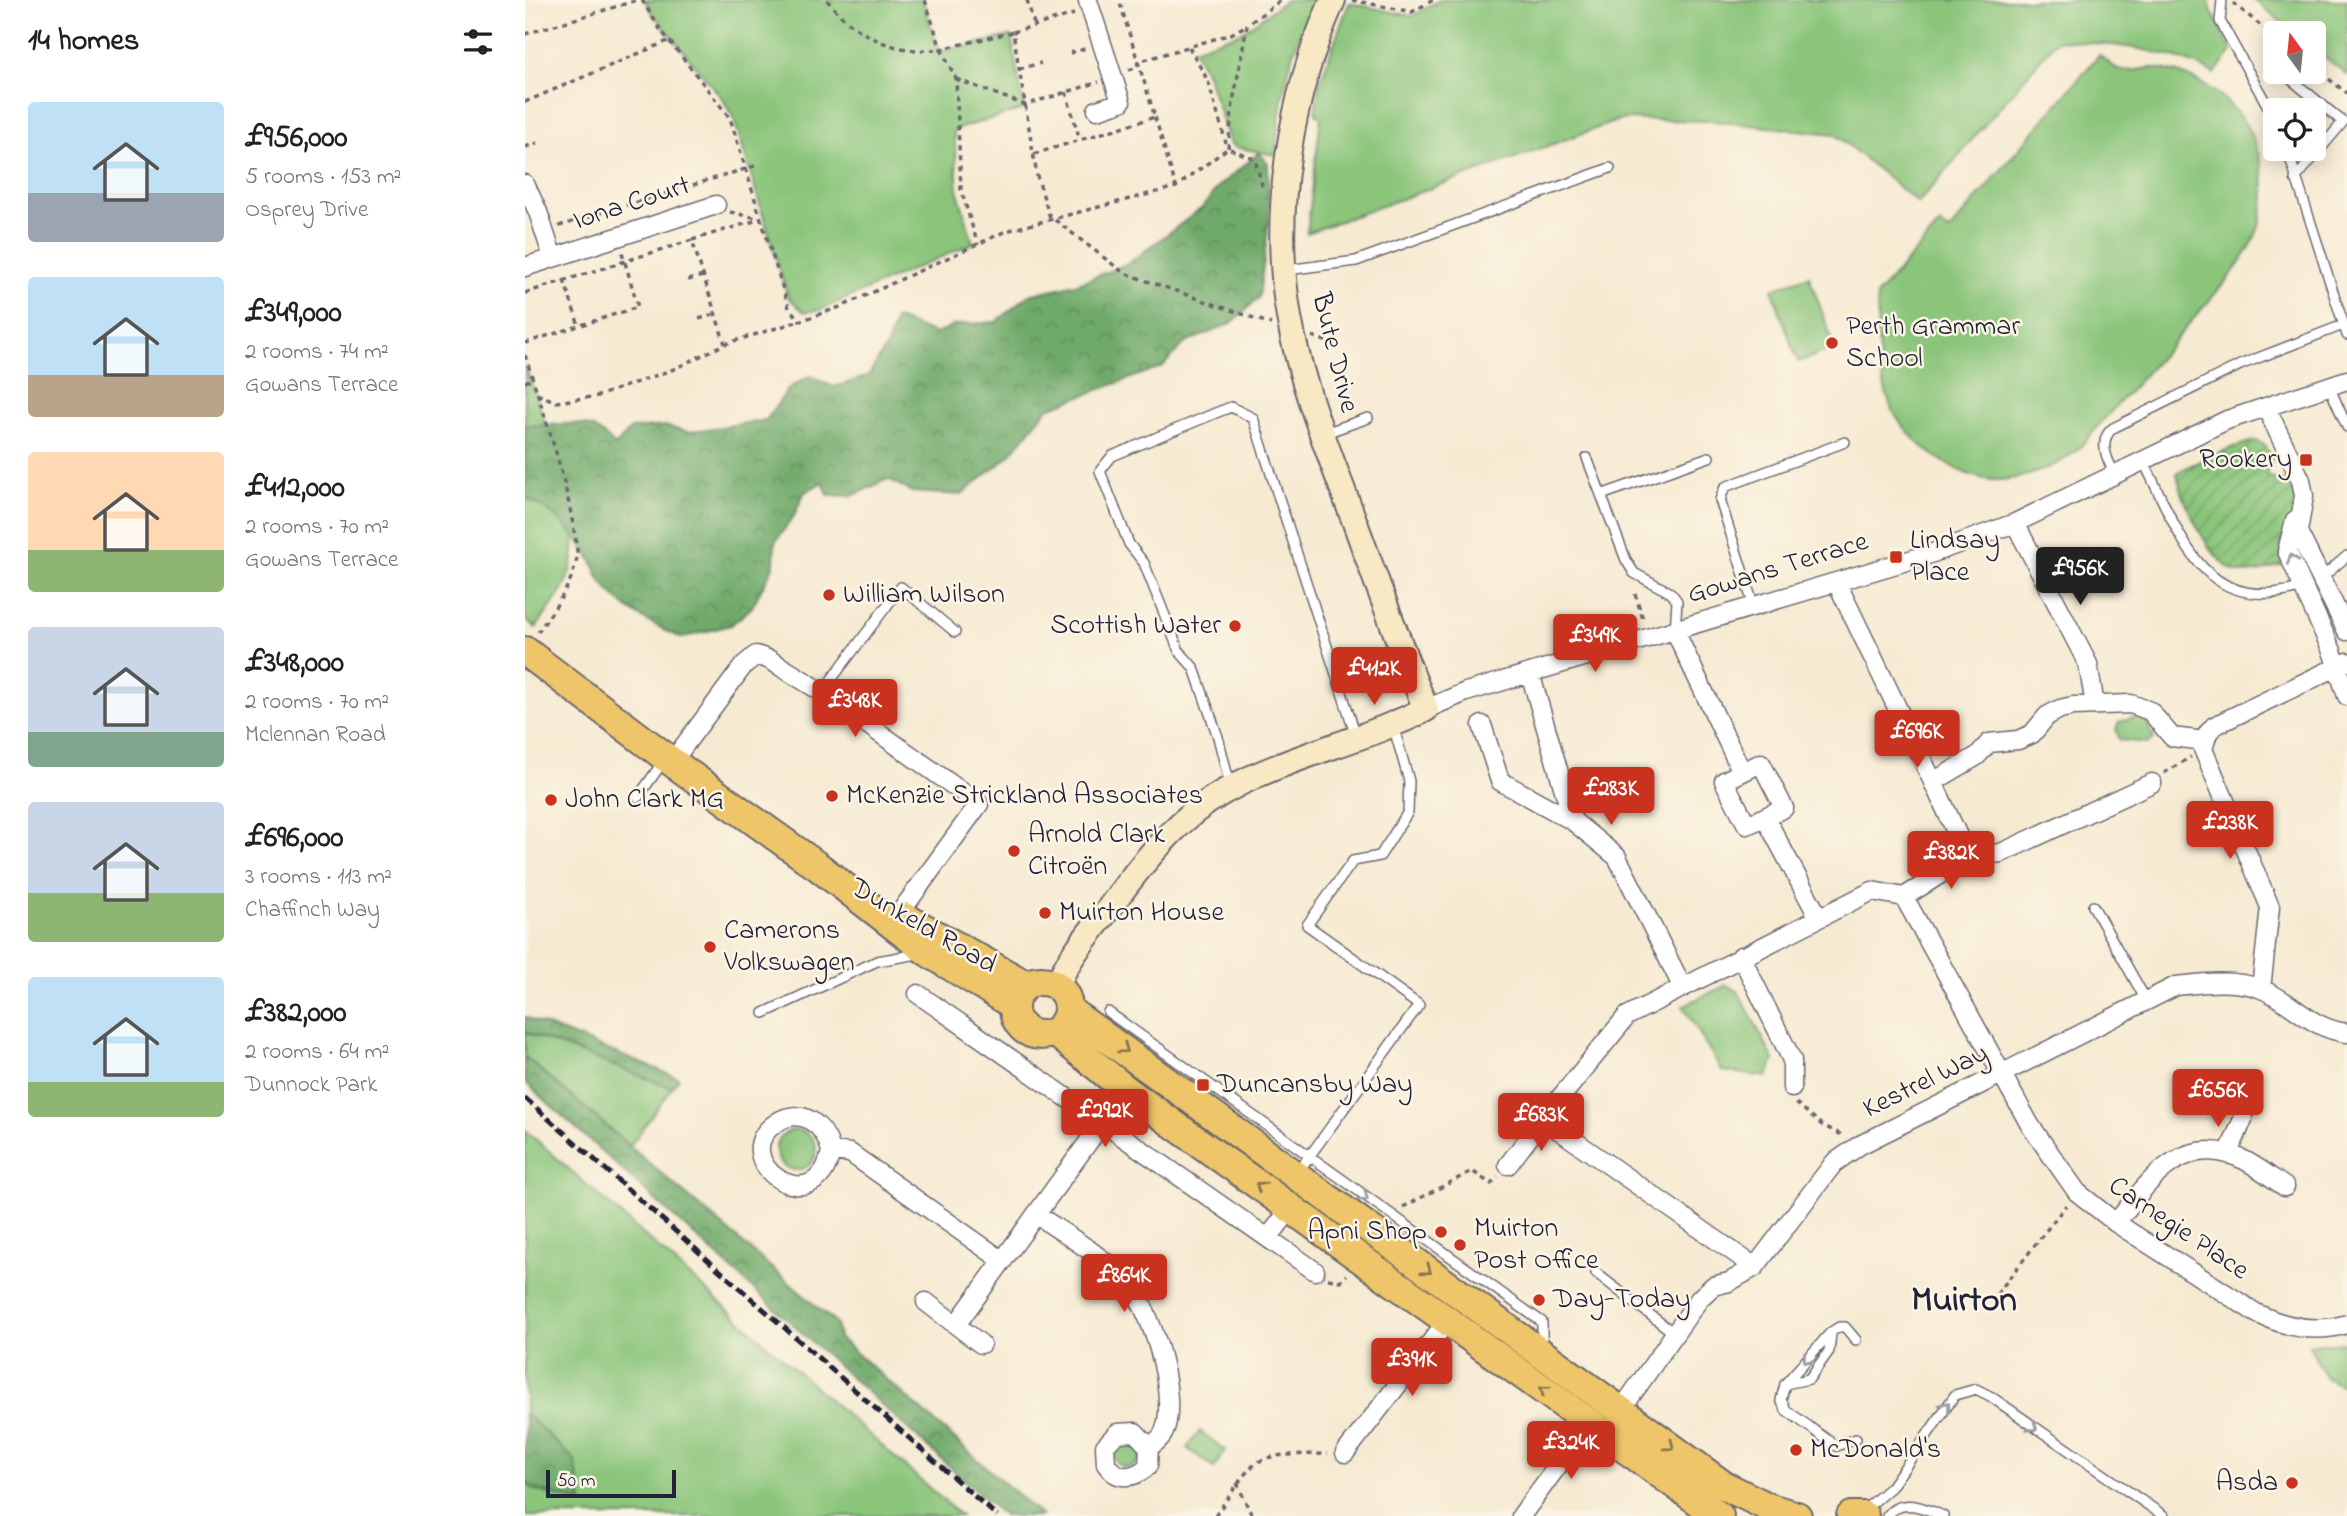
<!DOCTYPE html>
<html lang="en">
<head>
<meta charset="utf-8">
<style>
	:root { --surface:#fff; --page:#f2f2f2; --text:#202124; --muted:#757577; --accent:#c8321e }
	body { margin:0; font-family:"Indie Flower",sans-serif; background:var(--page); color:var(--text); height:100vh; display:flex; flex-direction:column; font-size:26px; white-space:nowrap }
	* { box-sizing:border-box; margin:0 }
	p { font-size:23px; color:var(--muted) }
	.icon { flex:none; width:38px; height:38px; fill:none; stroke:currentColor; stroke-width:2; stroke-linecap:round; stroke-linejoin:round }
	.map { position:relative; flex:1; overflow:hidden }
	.side { display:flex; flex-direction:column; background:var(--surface); width:525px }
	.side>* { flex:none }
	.needle { width:46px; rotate:345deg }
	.tools { position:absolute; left:1738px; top:21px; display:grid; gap:14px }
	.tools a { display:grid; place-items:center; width:63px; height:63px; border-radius:7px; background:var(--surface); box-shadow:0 4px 18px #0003; font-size:35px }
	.scale { position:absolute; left:21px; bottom:18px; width:130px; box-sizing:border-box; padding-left:7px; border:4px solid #22223b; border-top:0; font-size:19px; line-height:24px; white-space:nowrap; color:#22223b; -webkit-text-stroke:5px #fcf5e5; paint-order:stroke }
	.price { position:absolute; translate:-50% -60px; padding:0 16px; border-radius:7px; background:var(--accent); color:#fff; font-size:23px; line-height:46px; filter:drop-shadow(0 2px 4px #0008) }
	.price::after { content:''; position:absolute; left:50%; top:42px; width:21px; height:16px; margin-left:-10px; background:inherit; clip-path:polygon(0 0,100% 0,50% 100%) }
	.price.on { background:#222; color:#fff }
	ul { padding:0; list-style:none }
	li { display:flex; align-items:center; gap:21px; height:175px; padding:0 28px }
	li span { display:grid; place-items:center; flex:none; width:196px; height:140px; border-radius:7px; color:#555 }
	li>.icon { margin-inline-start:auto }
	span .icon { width:84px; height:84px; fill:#fffc; stroke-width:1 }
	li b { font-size:30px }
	h2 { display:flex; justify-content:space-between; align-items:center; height:84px; padding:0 28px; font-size:30px }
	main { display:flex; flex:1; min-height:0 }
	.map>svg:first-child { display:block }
	.green { fill:#8ac57a; stroke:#56745a; stroke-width:2 }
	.forest { fill:url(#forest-crowns); stroke:#486652; stroke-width:2 }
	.garden { fill:url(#garden-furrows); stroke:#56745a; stroke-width:2 }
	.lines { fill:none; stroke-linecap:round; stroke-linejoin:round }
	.lane-casing { stroke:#6c6870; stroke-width:12 }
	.street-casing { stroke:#6c6870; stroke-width:21 }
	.secondary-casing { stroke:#6c6870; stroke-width:28 }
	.primary-casing { stroke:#6c6870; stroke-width:32 }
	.path { stroke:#6c6870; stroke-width:3.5; stroke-dasharray:5 5; stroke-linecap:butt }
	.lane { stroke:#fff; stroke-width:9 }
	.street { stroke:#fff; stroke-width:18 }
	.secondary { stroke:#f8e8c3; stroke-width:24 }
	.primary { stroke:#eec569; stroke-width:28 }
	.rail { stroke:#22223b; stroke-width:5; stroke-dasharray:10 5; stroke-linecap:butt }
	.oneway { stroke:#9c9ca7 }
	.oneway2 { stroke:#887452 }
	.poi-dot { fill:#c8321e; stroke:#fcf5e5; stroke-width:2.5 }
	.labels { text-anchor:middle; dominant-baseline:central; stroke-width:5; stroke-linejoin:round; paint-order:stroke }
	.street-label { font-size:28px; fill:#22223b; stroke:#fcf5e5 }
	.poi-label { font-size:28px; fill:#22223b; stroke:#fcf5e5; text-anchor:start }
	.district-label { font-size:35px; font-weight:bold; fill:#22223b; stroke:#fcf5e5 }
</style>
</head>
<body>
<main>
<section class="side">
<h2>14 homes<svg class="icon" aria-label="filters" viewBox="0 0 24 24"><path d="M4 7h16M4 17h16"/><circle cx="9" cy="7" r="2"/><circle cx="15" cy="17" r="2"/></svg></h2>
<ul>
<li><span style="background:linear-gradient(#bfe0f5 65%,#9aa5b1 0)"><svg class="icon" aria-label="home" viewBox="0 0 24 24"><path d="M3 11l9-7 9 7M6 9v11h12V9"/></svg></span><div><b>£956,000</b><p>5 rooms · 153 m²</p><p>Osprey Drive</p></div></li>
<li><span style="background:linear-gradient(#bfe0f5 70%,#b9a48a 0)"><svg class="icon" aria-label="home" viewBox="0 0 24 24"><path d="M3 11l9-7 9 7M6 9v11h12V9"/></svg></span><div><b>£349,000</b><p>2 rooms · 74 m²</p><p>Gowans Terrace</p></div></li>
<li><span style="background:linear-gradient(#ffd9b3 70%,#8fb573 0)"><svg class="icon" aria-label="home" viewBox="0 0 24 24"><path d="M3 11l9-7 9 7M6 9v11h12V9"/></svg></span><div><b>£412,000</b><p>2 rooms · 70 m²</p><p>Gowans Terrace</p></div></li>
<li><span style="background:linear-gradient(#c9d6e8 75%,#7fa58c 0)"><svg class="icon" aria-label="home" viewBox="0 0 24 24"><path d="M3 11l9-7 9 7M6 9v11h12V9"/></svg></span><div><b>£348,000</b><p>2 rooms · 70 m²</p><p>Mclennan Road</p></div></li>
<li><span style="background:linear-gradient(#c9d6e8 65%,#8fb573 0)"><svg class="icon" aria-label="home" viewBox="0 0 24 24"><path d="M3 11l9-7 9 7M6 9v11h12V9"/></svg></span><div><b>£696,000</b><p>3 rooms · 113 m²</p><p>Chaffinch Way</p></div></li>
<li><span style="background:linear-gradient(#bfe0f5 75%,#8fb573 0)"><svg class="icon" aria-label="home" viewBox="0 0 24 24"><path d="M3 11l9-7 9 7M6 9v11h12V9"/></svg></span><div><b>£382,000</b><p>2 rooms · 64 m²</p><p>Dunnock Park</p></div></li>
</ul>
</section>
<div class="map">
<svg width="1822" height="1516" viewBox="0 0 1822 1516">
	<defs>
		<pattern id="forest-crowns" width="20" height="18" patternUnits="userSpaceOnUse" patternTransform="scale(1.75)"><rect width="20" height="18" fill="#6faa6a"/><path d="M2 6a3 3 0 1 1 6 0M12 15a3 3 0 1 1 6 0" fill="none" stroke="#5b8a58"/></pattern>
		<pattern id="garden-furrows" width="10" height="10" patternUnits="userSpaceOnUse" patternTransform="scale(1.75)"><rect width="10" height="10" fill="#8ac57a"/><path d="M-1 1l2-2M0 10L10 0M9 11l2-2" fill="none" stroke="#70a065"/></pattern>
	</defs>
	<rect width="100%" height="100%" fill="#fcf5e5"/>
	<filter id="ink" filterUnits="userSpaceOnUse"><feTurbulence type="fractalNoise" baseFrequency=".0143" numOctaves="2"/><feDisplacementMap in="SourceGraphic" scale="14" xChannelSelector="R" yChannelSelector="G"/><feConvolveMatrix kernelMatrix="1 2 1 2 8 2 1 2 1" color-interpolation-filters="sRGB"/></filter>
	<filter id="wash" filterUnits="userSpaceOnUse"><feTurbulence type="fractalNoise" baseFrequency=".00686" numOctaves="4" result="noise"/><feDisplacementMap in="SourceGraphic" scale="28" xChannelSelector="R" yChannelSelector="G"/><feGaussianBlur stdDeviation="1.57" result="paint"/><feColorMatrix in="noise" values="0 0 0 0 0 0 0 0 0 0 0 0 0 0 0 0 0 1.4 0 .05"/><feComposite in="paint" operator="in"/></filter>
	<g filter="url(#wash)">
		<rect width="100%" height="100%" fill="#f6ead2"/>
		<path class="green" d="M120,0H398L414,52L486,36L499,109L429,130L433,192L448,243L295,310L279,312L263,297L209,119L198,99L127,13Z
			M761,0H790L768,53L757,98L750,155L710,147L705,143L682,74L668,49L717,32Z
			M915,0H1684L1686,10L1707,51L1689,74C1644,48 1584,44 1532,40L1393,203L1310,134L1188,121L1097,119L782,233L796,118L790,112L794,84L824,3L887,16Z
			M1729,0H1822V75L1789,48L1788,33H1770Z
			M1574,55C1580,59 1589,69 1596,70C1605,73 1618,68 1627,68C1661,70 1698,92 1717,119C1740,152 1747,203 1728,241C1713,272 1679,305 1657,332C1632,362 1605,391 1579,419C1569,430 1559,445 1547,454C1528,469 1497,479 1473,480C1434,481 1378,439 1365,404C1351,369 1353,332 1352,295L1415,224L1424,231Z
			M1284,276L1310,348L1273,362L1247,289Z
			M0,364C16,413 59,519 46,568C40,590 24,609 11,628L0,619Z
			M1613,716L1621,722L1629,739L1623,743L1595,740L1591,730L1594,722Z
			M1201,985L1213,991L1249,1060L1242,1077L1197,1071L1158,1006Z
			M0,1032L147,1088L105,1146L0,1057Z
			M0,1130L436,1516H0V1482L10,1490L57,1502L0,1413Z
			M251 1150a20 20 0 1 1 40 0a20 20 0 1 1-40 0Z
			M1822,1342V1388L1801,1378L1784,1345Z
			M675,1431L700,1450L689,1468L662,1448Z
			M589 1454a13 13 0 1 1 26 0a13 13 0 1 1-26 0Z"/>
		<path class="forest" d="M734,153L743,163L744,221L734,297L707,323L660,343L637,367L523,408L484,456L436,495L387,492L363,479L327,496L303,495L298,482L279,493L269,516L250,542L249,565L227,607L206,625L156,638C127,624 95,609 76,581C72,575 70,567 67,561C50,535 29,509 0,498V425C40,429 59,410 90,446L106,429L140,426L163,432L241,420L264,388L285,376L309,387L343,376L363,344L370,318L410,334L430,325L471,322L504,295L551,284L604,263L677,208L694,186Z
			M0,1017L154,1078L147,1088L0,1032Z
			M0,1057L311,1323L314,1338L517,1516H479L0,1082Z
			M0,1413L50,1460L57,1502L10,1490L0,1482Z"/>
		<path class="garden" d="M1732,441L1739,445L1747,457L1742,475C1751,481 1758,479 1767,484L1772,504L1757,543V565C1744,569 1728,575 1714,572C1686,566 1656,500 1652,473C1666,464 1717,442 1732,441Z"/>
	</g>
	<g filter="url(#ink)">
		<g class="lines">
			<g class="lane-casing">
				<path id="lane" d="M1697,0L1695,21L1750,119
					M1757,72L1818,122L1770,179
					M1762,149L1822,335
					M761,270L831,261L1085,168
					M1804,386L1822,427
					M800,433L843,418
					M1062,458L1101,560L1109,573L1146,593L1152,601L1150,631
					M1618,461C1656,533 1675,618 1778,587
					M1590,475C1583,461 1572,441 1588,428L1715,365L1818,325
					M1076,495L1184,457
					M1794,580L1822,556
					M1229,607L1195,500L1200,487L1320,442
					M297,692L376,587L430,632
					M705,785L693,737L669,668L654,651L619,563L604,544L575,471L587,456L693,412L706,407L728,418L831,736
					M113,797L140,759
					M1568,906L1621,1000
					M583,1012L1017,1322V1347
					M239,1013L352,961L393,954
					M773,1172L894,1005L782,925L828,861L855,856L883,812L884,781L868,725
					M1071,1273L1150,1334
					M1260,1384L1284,1379L1304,1351L1306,1334
					M1331,1439L1311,1446L1261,1410L1256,1400L1260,1384L1306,1332L1314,1327H1320L1331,1340
					M1337,1512L1366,1487L1430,1395L1451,1389L1465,1396L1639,1516
					M1362,1516C1376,1497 1400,1508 1418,1516"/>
			</g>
			<g class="street-casing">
				<path id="street" d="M563,1L596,102L572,110
					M0,184L13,212L28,258
					M0,267L191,205
					M1741,407L1776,480L1779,496L1773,532L1822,631
					M1770,520L1762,551L1807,651L1822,696
					M1490,523L1563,664L1570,705
					M1312,583L1408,782
					M1150,631L1217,772
					M1005,673L1048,821L1092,857L1157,986
					M901,709L941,692L1405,554L1490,523L1702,420L1822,380
					M957,725L975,781L1048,821
					M147,762L219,665L231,655L245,660L297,692L454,804L374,914
					M1627,783L1476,853L1456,855L1440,851L1408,782L1452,756L1464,743L1493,740L1507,734L1522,716L1535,709L1548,706L1606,704L1625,711L1647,737L1679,741
					M1240,817L1259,808L1236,763L1199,781L1222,825L1240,817L1294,918
					M1379,897L1430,865L1440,851
					M1216,956L1267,1060V1088
					M1736,989L1745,907L1678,749L1683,733L1689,726L1822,662
					M393,994L790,1271
					M306,1151C291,1227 198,1158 251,1123C277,1105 300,1126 306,1151L325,1153L478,1261
					M1703,1154L1718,1119
					M983,1165L1018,1119
					M511,1214C540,1235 573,1253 598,1277C626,1304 654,1396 639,1432C636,1439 630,1443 624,1447L623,1466C609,1479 592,1481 581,1464L580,1446L592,1433L610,1432L624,1447
					M1591,1223C1624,1181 1657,1130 1719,1160C1733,1167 1747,1178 1760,1187
					M743,1238L766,1208
					M1230,1267L1018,1119L1102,1016L1347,891L1379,897L1505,1125L1552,1192L1591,1223L1731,1313C1760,1327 1790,1334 1822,1324
					M401,1302L456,1344
					M431,1325L601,1090
					M1096,1410L1175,1298L1188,1286L1204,1282L1230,1267L1309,1163L1335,1145L1651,986C1678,983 1707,979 1734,988C1767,1000 1783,1028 1822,1033
					M820,1453L923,1320
					M996,1516L1064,1423"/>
			</g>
			<g class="secondary-casing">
				<path id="secondary" d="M532,986C544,955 568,929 588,903C612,870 637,838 669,812C731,762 830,746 901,709C875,647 852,583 829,520C805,455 776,386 764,317C746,213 765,96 808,0"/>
			</g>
			<g class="primary-casing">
				<path id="primary" d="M0,651L147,762L295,868L403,952L489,1005
					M379,917L501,985
					M489 1008a27 27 0 1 1 54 0a27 27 0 1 1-54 0Z
					M543,1010L1198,1485L1245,1508L1272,1516
					M530,1032L601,1090L1194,1516
					M1326,1516H1339"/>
			</g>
			<path class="path" d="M117,0L135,29L205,118L236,219L167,240
				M302,0C329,35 372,56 416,49L431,79L436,190L453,245
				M400,0L416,49L488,32L512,176L526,221
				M502,0L510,27
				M827,0L887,12L908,0
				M1708,3L1750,37
				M488,32L549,14
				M0,34L113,0
				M664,47L683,81L701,143
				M545,53L563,48
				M1788,67L1822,93
				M494,69L516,63
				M604,70L612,67L613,62L706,34L720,26
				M431,79L500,105L574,82
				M541,92L555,140
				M0,102L143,41
				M630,117L651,187
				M0,147L13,143
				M703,148L708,102L722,25L756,0
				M509,154L630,117L594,0
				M205,212L236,219L264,308L275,321L318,306L481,231L651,187L703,148L730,159L738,189
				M530,220L599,273L746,324
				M34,226L233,165
				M39,280L54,326
				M163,280L178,276
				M0,293L167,240L200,344
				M174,319L190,314
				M787,336L808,344
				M0,343L113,307L97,252
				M0,355C18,412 38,466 48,525C50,537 54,550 51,562C45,589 28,610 13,632
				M0,382L8,379
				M12,394L32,402L73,396L149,369L200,344L274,321
				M1110,594L1119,622
				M1639,773L1666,757
				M1271,1103L1297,1125L1319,1136
				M878,1207L947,1171L966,1184L973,1177
				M803,1279L815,1281L822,1275
				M1472,1294L1541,1205
				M712,1483L727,1516
				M690,1516C735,1453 724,1455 803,1454"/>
			<use href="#lane" class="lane"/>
			<use href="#street" class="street"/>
			<use href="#secondary" class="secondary"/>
			<use href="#primary" class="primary"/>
			<path class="rail" d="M0,1098L472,1516"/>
		</g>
		<defs><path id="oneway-chevron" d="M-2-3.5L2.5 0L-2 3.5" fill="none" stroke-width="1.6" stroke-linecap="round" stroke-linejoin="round" transform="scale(1.75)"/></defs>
		<g class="oneway">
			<use href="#oneway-chevron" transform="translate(1767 559) rotate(-110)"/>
			<use href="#oneway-chevron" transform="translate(839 1197) rotate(36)"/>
			<use href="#oneway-chevron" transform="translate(1282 1359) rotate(131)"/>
			<use href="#oneway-chevron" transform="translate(1421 1406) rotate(-51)"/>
			<use href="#oneway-chevron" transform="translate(1508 1427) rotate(35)"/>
		</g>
		<g class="oneway2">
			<use href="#oneway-chevron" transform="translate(599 1049) rotate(36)"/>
			<use href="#oneway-chevron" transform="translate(735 1186) rotate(-144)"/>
			<use href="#oneway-chevron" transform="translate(902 1270) rotate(37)"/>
			<use href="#oneway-chevron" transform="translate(1019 1390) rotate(-144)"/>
			<use href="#oneway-chevron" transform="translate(1145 1446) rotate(37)"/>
		</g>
	</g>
	<g class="poi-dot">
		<circle cx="1307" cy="343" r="7"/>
		<rect x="1774" y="453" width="14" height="14" rx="3.5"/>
		<rect x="1364" y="550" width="14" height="14" rx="3.5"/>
		<circle cx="304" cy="595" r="7"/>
		<circle cx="710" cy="626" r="7"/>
		<circle cx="307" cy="796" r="7"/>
		<circle cx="26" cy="800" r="7"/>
		<circle cx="489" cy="851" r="7"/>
		<circle cx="520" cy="913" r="7"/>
		<circle cx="185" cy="947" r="7"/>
		<rect x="671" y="1078" width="14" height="14" rx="3.5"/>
		<circle cx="916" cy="1232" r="7"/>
		<circle cx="935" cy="1245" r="7"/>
		<circle cx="1014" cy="1300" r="7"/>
		<circle cx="1271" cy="1450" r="7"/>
		<circle cx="1767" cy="1483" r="7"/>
	</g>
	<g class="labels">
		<g class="street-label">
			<text transform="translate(107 204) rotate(-18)">Iona Court</text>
			<text transform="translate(809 353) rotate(76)">Bute Drive</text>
			<text transform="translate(1253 569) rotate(-17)">Gowans Terrace</text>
			<text transform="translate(398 927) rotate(30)">Dunkeld Road</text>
			<text transform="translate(1401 1082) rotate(-26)">Kestrel Way</text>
			<text transform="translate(1653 1229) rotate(34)">Carnegie Place</text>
		</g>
		<g class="poi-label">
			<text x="1321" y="327">Perth Grammar<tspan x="1321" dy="32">School</tspan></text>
			<text x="1767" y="460" text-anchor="end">Rookery</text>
			<text x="1385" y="541">Lindsay<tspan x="1385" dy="32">Place</tspan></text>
			<text x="318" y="595">William Wilson</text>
			<text x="696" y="626" text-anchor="end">Scottish Water</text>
			<text x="321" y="796">McKenzie Strickland Associates</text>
			<text x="40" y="800">John Clark MG</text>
			<text x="503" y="835">Arnold Clark<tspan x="503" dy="32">Citroën</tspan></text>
			<text x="534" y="913">Muirton House</text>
			<text x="199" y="931">Camerons<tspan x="199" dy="32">Volkswagen</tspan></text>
			<text x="692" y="1085">Duncansby Way</text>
			<text x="949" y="1229">Muirton<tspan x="949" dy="32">Post Office</tspan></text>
			<text x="902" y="1232" text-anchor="end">Apni Shop</text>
			<text x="1028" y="1300">Day-Today</text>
			<text x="1285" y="1450">McDonald's</text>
			<text x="1753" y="1483" text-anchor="end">Asda</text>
		</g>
		<g class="district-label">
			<text x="1439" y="1301">Muirton</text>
		</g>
	</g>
</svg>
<div class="tools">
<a><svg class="needle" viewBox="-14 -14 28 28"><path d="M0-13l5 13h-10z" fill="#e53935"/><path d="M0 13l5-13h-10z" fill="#757577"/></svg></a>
<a><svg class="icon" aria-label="locate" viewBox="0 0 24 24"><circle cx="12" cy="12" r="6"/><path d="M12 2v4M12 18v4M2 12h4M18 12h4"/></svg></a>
</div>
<div class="scale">50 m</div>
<b class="price on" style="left:1555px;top:607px">£956K</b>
<b class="price" style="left:1070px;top:674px">£349K</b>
<b class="price" style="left:849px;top:707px">£412K</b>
<b class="price" style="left:330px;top:739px">£348K</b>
<b class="price" style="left:1392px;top:770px">£696K</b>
<b class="price" style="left:1086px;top:827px">£283K</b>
<b class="price" style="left:1705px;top:861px">£238K</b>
<b class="price" style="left:1426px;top:891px">£382K</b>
<b class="price" style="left:1693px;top:1129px">£656K</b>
<b class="price" style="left:580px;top:1149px">£292K</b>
<b class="price" style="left:1016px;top:1153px">£683K</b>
<b class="price" style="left:599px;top:1314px">£864K</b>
<b class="price" style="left:887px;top:1398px">£391K</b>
<b class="price" style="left:1046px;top:1481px">£324K</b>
</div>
</main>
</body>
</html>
